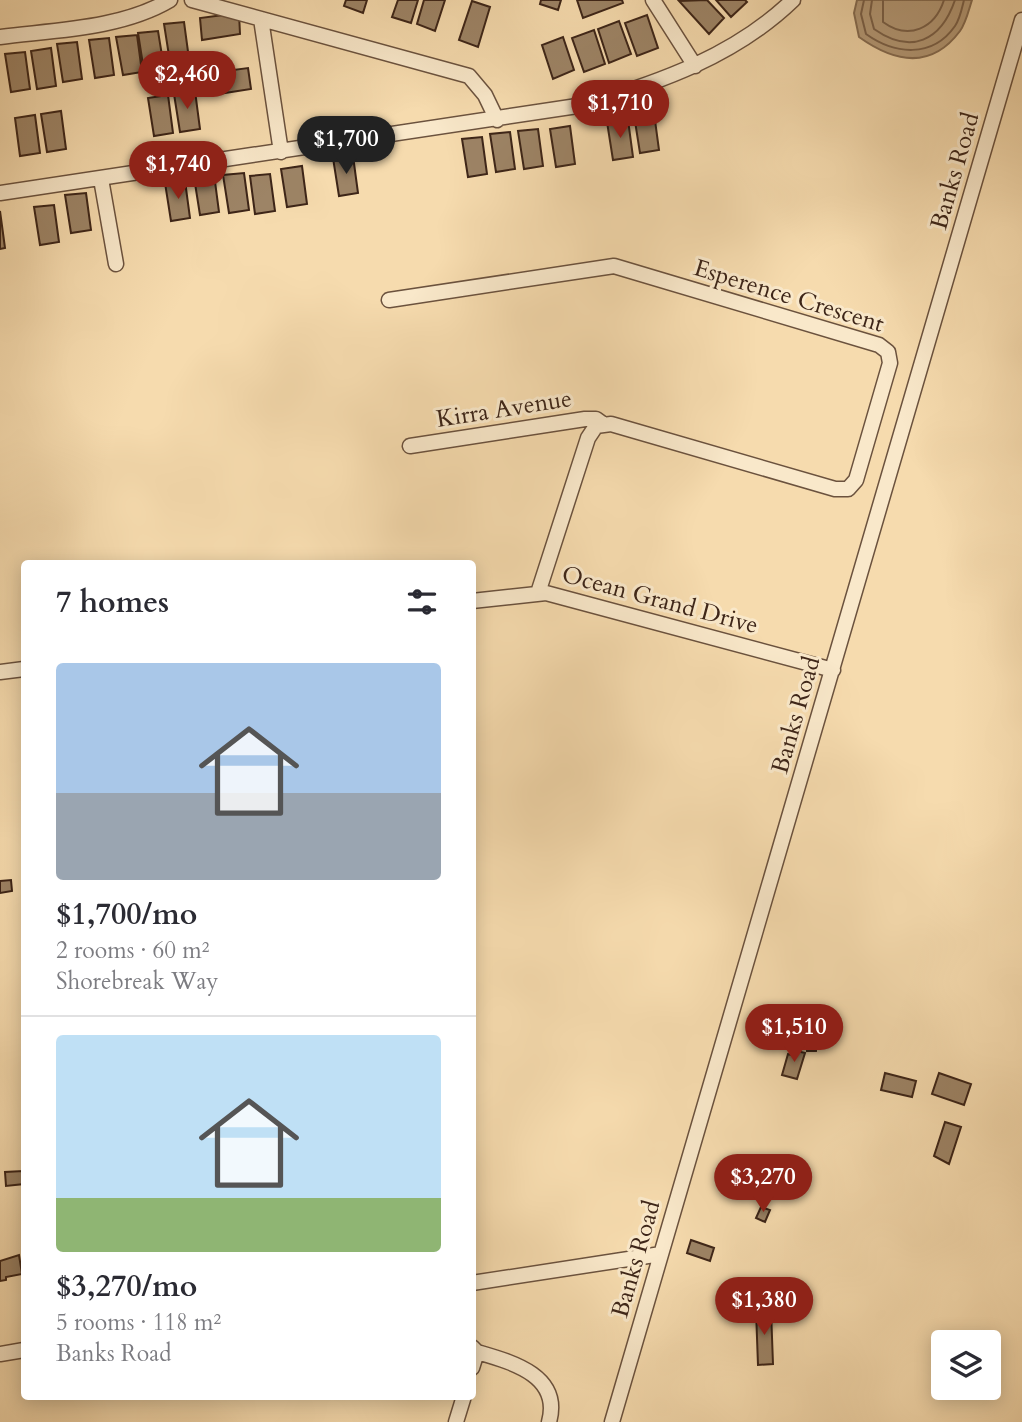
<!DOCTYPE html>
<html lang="en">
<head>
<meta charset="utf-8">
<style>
	:root { --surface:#fff; --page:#f7f7f7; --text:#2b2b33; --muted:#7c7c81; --line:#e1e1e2; --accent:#8f2418 }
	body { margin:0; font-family:Cardo,serif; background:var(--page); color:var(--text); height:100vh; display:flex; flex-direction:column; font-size:26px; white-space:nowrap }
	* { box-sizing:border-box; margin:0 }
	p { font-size:23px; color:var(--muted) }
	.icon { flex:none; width:38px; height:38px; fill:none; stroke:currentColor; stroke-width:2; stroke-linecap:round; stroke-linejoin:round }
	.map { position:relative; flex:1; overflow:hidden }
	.side { position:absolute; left:21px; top:560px; width:455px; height:840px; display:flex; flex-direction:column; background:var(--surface); border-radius:7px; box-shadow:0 4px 18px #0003 }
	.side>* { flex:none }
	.controls { position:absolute; left:931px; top:1330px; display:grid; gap:14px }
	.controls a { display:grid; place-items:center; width:70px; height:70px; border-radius:7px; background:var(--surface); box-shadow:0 4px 18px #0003; font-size:35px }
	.price { position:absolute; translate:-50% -60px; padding:0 16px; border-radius:24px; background:var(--accent); color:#fff; font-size:23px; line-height:46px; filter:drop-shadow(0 2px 4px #0008) }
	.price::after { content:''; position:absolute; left:50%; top:42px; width:21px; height:16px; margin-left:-10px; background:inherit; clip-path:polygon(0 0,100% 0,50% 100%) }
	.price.selected { background:#222; color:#fff }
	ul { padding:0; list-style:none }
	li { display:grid; align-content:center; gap:14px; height:371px; padding:0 35px }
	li+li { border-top:2px solid var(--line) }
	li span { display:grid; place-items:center; height:217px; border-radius:7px; color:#555 }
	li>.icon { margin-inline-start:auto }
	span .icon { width:126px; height:126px; fill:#fffc; stroke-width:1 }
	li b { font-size:30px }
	h2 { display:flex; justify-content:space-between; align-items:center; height:84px; padding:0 35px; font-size:30px }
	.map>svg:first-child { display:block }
	.water { fill:#b79d7b; stroke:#866d53; stroke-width:2 }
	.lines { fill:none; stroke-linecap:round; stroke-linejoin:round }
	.shore { stroke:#7a614a; stroke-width:2 }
	.building { fill:#9d8466; stroke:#3d2518; stroke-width:2 }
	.minor-casing { stroke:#6b523e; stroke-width:17 }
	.minor { stroke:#f9e8ca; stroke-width:14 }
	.labels { text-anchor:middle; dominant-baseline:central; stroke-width:6; stroke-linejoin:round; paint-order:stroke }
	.street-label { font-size:24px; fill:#3d2518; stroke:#f9e8ca }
</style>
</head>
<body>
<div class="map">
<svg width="1022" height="1422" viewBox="0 0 1022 1422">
	<rect width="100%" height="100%" fill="#f6dbae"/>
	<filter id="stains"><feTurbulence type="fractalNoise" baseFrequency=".00286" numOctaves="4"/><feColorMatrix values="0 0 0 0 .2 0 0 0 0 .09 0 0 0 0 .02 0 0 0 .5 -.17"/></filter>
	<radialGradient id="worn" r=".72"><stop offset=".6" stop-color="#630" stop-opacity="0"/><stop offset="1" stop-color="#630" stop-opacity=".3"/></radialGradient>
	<path class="water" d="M857,0H972C969,9 966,23 960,31C931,70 894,62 859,37L854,13Z"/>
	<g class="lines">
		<path class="shore" d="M864,0L861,14L866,34C894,54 932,59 955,26C960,19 962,8 964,0
			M872,0L870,14L874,29C911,55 941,41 955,0
			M883,0V22C909,41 935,28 944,0"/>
	</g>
	<path class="building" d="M346,0H367L363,13L344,6Z
		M398,0H418L411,23L392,17Z
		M424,0H445L435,31L417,24Z
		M541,0H561L558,10L540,4Z
		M577,0H622L623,3L583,18Z
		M707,0L724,18L709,34L679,1Z
		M716,0H745L747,2L731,17Z
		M472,1L490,7L478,47L459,40Z
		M239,13L240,34L202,40L200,18Z
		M647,15L658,48L637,56L625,23Z
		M619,21L631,54L609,63L598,29Z
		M184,22L189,59L170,62L164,24Z
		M594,30L605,64L584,72L572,38Z
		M158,31L164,68L144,71L138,33Z
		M137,35L142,72L123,75L116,37Z
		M563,37L574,70L553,79L542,45Z
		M109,38L114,75L95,78L89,40Z
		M77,42L82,79L63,82L57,44Z
		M51,48L56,86L37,89L31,51Z
		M25,52L30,89L11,92L5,54Z
		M248,68L251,89L212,95L210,73Z
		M195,91L200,129L180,132L174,94Z
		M168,95L173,133L154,136L148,98Z
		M61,111L66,149L47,152L41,114Z
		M654,113L659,150L640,153L634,115Z
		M35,115L40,153L20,156L15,118Z
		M628,120L633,157L613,160L607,122Z
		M570,126L575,164L556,167L550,129Z
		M538,129L543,166L524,169L518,131Z
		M510,132L515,169L496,172L490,134Z
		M482,137L487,174L468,177L462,139Z
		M353,156L358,193L339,196L333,158Z
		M302,166L307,204L287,207L281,169Z
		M244,173L249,210L229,213L223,175Z
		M214,174L219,212L200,215L194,177Z
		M270,174L275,211L255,214L250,176Z
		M185,181L190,218L171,221L165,183Z
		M86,193L91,230L71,233L65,195Z
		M54,205L59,242L40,245L34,207Z
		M0,211L5,248L0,249Z
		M11,880L12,891L0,893V881Z
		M807,1038L817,1039L816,1051H807Z
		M793,1050L805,1053L797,1079L782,1075L788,1054L791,1055Z
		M885,1073L916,1081L912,1097L881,1090Z
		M939,1073L971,1084L964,1105L932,1094Z
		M945,1122L961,1127L949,1164L934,1156Z
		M23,1171L24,1184L6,1186L5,1172Z
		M761,1207L770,1210L765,1222L756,1218Z
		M691,1240L714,1248L710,1261L687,1253Z
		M19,1255L22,1274L6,1277V1280L0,1281V1261Z
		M756,1310H771L773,1364L758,1365Z"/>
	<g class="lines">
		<g class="minor-casing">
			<path id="minor" d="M192,0L469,76L485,95L497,120
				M653,0L695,66
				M261,19L281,152
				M0,37C55,30 121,29 170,0
				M101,179L116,264
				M0,193L584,105C660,82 735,56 793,0
				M389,300L614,266L879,345L888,352L890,363L856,480L848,489H835L611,424L596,426L588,438L538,593
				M410,446L585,419H596L603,424
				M472,601L546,593L833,670
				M0,672L24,669
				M472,1283L661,1254
				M472,1347L477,1352C511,1362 562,1375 549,1422
				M0,1354L24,1350
				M472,1368L477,1352
				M456,1422L464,1396
				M612,1422L1022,20"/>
		</g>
		<use href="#minor" class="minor"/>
	</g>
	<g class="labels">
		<g class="street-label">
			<text transform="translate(955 171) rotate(-74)">Banks Road</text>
			<text transform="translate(789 296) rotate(17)">Esperence Crescent</text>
			<text transform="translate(504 409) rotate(-9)">Kirra Avenue</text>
			<text transform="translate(660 600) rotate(15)">Ocean Grand Drive</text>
			<text transform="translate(796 715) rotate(-74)">Banks Road</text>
			<text transform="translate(636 1259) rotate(-74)">Banks Road</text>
		</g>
	</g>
	<rect width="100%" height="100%" filter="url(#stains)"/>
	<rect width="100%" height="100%" fill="url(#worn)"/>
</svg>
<div class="controls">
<a><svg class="icon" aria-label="layers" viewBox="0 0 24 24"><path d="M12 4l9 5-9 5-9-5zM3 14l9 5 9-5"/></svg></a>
</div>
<b class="price" style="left:187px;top:111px">$2,460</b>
<b class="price" style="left:620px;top:140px">$1,710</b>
<b class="price selected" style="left:346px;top:176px">$1,700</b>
<b class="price" style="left:178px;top:201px">$1,740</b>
<b class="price" style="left:794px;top:1064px">$1,510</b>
<b class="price" style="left:763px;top:1214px">$3,270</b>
<b class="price" style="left:764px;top:1337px">$1,380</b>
<section class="side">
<h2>7 homes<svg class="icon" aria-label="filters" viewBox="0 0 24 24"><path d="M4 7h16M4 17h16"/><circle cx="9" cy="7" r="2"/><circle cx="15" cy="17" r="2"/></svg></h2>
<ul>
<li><span style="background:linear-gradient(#a9c7e8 60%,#9aa5b1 0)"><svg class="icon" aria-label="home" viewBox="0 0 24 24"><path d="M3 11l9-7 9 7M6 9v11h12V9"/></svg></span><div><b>$1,700/mo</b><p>2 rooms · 60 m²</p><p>Shorebreak Way</p></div></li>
<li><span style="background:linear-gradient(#bfe0f5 75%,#8fb573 0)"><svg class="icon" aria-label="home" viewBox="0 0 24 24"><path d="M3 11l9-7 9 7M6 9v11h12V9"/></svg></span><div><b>$3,270/mo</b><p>5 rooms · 118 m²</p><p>Banks Road</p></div></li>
</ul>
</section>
</div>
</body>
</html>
